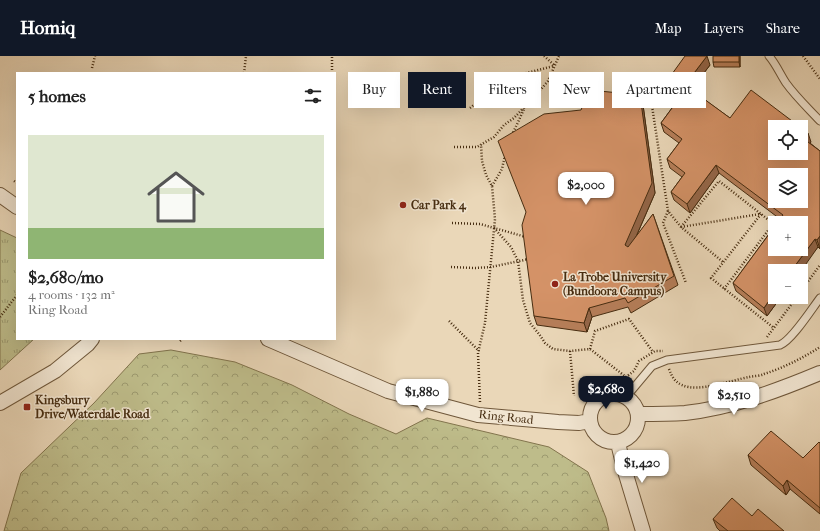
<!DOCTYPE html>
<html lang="en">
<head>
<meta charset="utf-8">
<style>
	:root { --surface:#fff; --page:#f6f6f6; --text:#222; --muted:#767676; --accent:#111827 }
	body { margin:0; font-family:"IM FELL French Canon",serif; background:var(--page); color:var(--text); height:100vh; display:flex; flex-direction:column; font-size:15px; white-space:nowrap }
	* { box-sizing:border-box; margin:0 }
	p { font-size:13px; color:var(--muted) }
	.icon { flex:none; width:22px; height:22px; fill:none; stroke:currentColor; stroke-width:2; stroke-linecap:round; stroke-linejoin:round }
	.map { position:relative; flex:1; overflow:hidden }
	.sheet { position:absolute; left:16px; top:16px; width:320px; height:268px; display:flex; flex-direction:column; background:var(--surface); border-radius:0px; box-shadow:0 4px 16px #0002 }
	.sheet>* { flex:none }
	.banner { position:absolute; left:348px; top:16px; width:380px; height:36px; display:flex; gap:8px }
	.controls { position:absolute; left:768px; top:64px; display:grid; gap:8px }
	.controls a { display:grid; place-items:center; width:40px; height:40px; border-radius:0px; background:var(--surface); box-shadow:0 4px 16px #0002; font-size:20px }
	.price { position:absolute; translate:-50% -34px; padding:0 9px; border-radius:8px; background:#fff; color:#222; font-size:13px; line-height:26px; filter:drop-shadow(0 1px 2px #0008) }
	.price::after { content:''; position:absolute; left:50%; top:24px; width:12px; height:9px; margin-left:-6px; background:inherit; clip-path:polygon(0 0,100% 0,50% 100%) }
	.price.on { background:var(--accent); color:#fff }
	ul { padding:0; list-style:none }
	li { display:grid; align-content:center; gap:8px; height:212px; padding:0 12px }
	li span { display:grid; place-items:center; height:124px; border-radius:0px; color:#555 }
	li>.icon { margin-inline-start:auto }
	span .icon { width:72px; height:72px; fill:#fffc; stroke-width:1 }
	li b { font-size:17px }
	h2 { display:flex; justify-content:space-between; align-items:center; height:48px; padding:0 12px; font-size:17px }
	.chip { padding:0 14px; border-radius:0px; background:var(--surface); box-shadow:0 4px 16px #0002; font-size:14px; line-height:36px }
	.chip.on { background:var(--accent); color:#fff }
	header { display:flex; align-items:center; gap:24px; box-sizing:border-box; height:56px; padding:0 20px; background:var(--accent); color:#fff }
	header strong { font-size:19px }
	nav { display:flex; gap:22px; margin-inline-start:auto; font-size:14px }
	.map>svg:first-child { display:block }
	.grass { fill:url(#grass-tufts); stroke:#82744d }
	.forest { fill:url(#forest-crowns); stroke:#82744d }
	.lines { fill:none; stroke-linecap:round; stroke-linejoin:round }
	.service-casing { stroke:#6f573a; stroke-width:9 }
	.minor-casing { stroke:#6f573a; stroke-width:16 }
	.path { stroke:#462c10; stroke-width:2.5; stroke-dasharray:1 2; stroke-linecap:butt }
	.service { stroke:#f1e5d1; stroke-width:7 }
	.minor { stroke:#f1e5d1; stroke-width:14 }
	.wall { fill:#b67e59; stroke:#462c10 }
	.shaded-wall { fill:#946648; stroke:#462c10 }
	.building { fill:#d49267; stroke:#462c10; fill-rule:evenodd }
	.poi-dot { fill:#8f2418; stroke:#f1e5d1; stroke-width:1.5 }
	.labels { text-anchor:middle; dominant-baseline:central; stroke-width:3; stroke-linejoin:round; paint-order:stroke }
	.poi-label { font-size:12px; font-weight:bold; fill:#462c10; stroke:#f1e5d1; text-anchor:start }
	.street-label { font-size:12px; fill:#462c10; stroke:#f1e5d1 }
</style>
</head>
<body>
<header>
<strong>Homiq</strong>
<nav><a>Map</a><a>Layers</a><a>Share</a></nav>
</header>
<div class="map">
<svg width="820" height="475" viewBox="0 0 820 475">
	<defs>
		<pattern id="grass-tufts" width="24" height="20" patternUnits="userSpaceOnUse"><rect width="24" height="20" fill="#bebc8a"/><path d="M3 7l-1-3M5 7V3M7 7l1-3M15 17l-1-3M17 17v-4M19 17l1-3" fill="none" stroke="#9c996f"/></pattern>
		<pattern id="forest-crowns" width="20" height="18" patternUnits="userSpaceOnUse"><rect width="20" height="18" fill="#bebc8a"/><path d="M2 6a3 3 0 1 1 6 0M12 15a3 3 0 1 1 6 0" fill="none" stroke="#9c996f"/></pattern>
	</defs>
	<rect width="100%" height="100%" fill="#ead7b8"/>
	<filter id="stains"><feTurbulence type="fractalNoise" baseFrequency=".005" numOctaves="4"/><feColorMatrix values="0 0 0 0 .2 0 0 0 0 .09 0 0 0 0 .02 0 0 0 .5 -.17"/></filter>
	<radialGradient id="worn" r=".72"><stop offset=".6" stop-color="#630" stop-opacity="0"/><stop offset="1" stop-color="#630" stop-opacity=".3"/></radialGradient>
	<path class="grass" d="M0,174L17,182V283H34L0,314Z"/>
	<path class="forest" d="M171,294L235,306L292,329L349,358L396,378L427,362L549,391L588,416L606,462L609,475H4L21,417L94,347L139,298Z"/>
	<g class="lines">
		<g class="service-casing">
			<path id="service" d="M769,0C776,8 780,18 786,27C796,41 809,53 820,65
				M626,341L652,310L667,304L780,289C792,284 811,254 820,242"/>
		</g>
		<g class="minor-casing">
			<path id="minor" d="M0,139L17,151
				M268,283L388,335L478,359L558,366L579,367L590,365
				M590 362a24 24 0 1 1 48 0a24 24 0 1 1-48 0Z
				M0,347L55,315L88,288L92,283
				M638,358C654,358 669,358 685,357C731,352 777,335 820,317
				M618,387L624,412L643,475"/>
		</g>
		<path class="path" d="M544,0L554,9
			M803,0L820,23
			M92,12L95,0
			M244,17L246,0
			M332,17V0
			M510,26L530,45
			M652,50L668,155L681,171L723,206
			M470,52L481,43L498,34L522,18L554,10
			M512,79L525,51
			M454,91H477L494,81L504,69L514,62L537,38L548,25L559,0
			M14,125L17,127
			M492,130L502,113L505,99
			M668,155L663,167L686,227
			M761,158L711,222L774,272
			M452,167L480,168L526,181
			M681,171L719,125L775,169
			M681,171L760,158
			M494,172L511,191L518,205L523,244L530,267L539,278L545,287L553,293L570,295L590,293L626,321L634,315L639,305L655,295H663
			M451,211L475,212L491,211L529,203
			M724,233L773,168
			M801,235L820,209
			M0,261L17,239
			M449,265L479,295
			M767,281L797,241
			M180,285L182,283
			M590,293L595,275L629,263L653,296
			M570,295L574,340
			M669,313C672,321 675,326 682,329C698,337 732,324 749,321C754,320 760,320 764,318C783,312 803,302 820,291
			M480,346L478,297L485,267L495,163L492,130L486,119L482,105L481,88"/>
		<use href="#service" class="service"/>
		<use href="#minor" class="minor"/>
	</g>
	<path class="wall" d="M740,0V11H714L713,6Z
		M710,9L691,34L730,62L811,86L810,87L820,95V193L818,191L775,241H781L767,260L736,235L733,227L780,163L719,117L690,157L674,144L671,136L682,121L670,112L667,103L679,87L664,76L661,67L672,52L662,44L659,36Z
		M640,39L643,49L655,137L636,181L653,158L678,229L631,257L628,251L592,261L587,276L537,269L534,260Z
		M820,387V458L790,433L786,439L751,409L748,399L803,402Z
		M752,460L784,475H720L717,472L713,463Z"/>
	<path class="shaded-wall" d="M707,0L710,9L688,38L685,29Z
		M739,0H740V11L739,6Z
		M640,39L643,49L655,137L628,199L625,189Z
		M808,77L811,86L807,91L804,83Z
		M716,109L719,117L690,157L687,148Z
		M820,180V193L817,184Z
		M815,183L818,191L801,215H791Z
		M775,236V241H781L767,260L764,252Z
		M589,252L592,261L587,276L584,267Z
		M787,424L790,433L786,439L783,430Z"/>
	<path class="building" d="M685,0H707L685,29L730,62L751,34L800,71H775V97H801V72L808,77L804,83L820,95V180L817,184L815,183L791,215H775V236L764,252L733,227L775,170V193H801V167H777L783,159L716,109L687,148L671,136L685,117L667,103L682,83L661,67L675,48L659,36ZM775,119H801V145H775Z
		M713,0H739V6H713Z
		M589,34L640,39L652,127L625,189L628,191L653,158L674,220L628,247L625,242L589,252L584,267L534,260L522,169L526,156L498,85L544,58L581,54Z
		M771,375L803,402L819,386L820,387V452L787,424L783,430L748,399Z
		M732,442L752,460L758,453L784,475H728L713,463Z"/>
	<g class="poi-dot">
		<circle cx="403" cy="149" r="4"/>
		<circle cx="555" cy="228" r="4"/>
		<rect x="23" y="347" width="8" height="8" rx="2"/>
	</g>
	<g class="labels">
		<g class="poi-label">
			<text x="411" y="149">Car Park 4</text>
			<text x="563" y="221">La Trobe University<tspan x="563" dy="14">(Bundoora Campus)</tspan></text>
			<text x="35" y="344">Kingsbury<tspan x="35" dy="14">Drive/Waterdale Road</tspan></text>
		</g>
		<g class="street-label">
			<text transform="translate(506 361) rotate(6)">Ring Road</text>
		</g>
	</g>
	<rect width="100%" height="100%" filter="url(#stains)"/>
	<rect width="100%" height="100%" fill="url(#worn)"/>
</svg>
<div class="controls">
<a><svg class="icon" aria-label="locate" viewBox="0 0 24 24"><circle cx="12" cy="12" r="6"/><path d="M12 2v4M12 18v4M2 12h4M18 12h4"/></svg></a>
<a><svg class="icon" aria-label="layers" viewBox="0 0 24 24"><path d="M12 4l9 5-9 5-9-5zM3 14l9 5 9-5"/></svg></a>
<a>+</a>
<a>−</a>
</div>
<b class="price" style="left:586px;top:150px">$2,000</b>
<b class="price on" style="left:606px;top:354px">$2,680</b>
<b class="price" style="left:422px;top:357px">$1,880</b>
<b class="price" style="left:734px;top:360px">$2,510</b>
<b class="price" style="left:642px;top:428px">$1,420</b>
<div class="banner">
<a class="chip">Buy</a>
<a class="chip on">Rent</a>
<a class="chip">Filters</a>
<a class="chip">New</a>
<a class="chip">Apartment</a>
</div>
<section class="sheet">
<h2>5 homes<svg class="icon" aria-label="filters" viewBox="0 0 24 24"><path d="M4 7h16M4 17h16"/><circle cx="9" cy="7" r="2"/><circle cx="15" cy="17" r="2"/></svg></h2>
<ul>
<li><span style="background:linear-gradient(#dfe7d0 75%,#8fb573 0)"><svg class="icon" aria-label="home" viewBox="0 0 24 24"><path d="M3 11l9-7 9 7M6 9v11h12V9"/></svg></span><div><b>$2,680/mo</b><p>4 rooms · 132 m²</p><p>Ring Road</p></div></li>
</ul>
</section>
</div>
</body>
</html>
